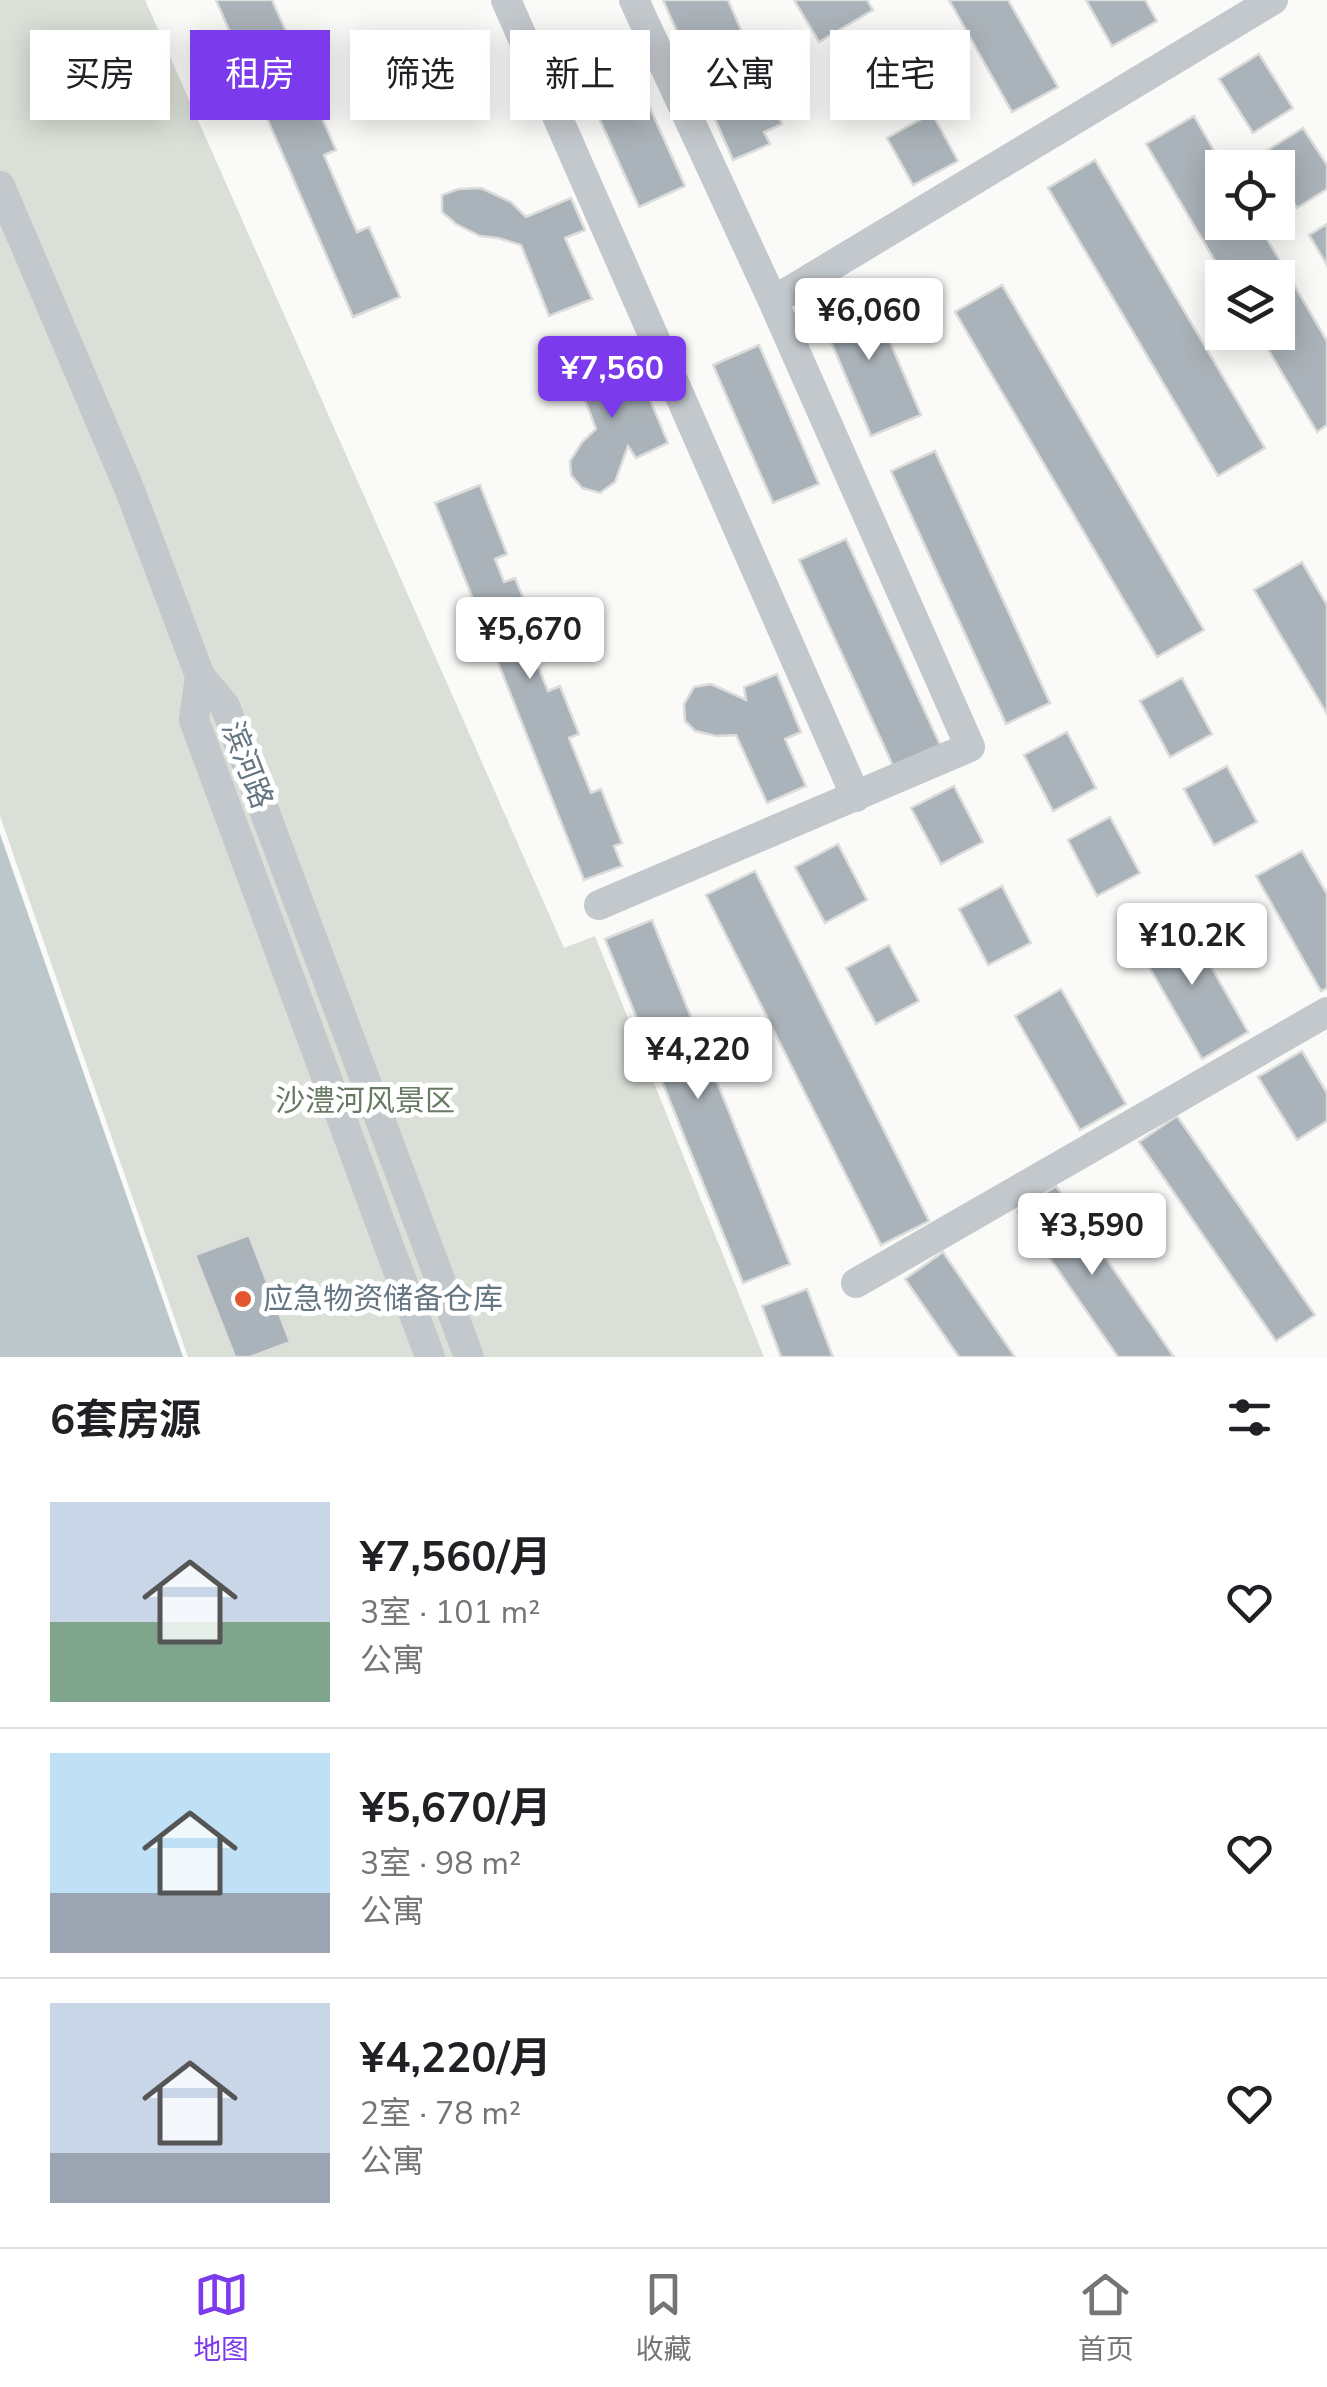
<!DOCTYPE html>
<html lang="zh">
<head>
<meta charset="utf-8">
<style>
	:root { --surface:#fff; --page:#f6f6f6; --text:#202124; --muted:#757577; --line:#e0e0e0; --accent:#7c3aed }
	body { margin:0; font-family:"Nunito Sans","Noto Sans SC",sans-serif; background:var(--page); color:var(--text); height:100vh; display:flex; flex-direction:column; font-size:38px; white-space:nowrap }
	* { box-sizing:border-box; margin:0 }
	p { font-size:32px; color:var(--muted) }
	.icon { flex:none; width:55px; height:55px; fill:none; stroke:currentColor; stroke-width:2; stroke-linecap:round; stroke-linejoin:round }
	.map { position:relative; height:1357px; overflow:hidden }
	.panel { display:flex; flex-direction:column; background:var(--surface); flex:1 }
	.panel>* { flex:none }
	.guide { position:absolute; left:30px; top:30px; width:1268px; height:90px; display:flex; gap:20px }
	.tools { position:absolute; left:1205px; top:150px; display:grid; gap:20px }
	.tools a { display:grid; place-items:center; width:90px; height:90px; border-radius:0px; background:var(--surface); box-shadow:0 5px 25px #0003; font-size:50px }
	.price { position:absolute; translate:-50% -85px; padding:0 22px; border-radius:10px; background:#fff; color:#222; font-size:32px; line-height:65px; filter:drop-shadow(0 2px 5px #0008) }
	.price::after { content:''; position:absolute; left:50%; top:60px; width:30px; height:22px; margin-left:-15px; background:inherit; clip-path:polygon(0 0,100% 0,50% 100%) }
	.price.on { background:var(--accent); color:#fff }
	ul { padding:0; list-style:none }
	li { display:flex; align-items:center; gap:30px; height:250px; padding:0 50px }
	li+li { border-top:2px solid var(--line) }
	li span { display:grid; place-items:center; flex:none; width:280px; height:200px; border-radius:0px; color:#555 }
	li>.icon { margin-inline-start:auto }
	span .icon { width:120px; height:120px; fill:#fffc; stroke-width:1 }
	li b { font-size:42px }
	h2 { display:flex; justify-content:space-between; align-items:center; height:120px; padding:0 50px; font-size:42px }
	.pill { padding:0 35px; border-radius:0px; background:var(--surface); box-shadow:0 5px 25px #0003; font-size:35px; line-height:90px }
	.pill.on { background:var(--accent); color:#fff }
	.tabs { display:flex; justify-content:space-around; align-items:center; height:140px; border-top:2px solid var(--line); background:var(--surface); font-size:28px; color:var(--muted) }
	.tabs a { display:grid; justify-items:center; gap:5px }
	.tabs .on { color:var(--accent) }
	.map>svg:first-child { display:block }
	.green { fill:#dadfd7 }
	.water { fill:#bbc7cb }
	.building { fill:#aab3b9; stroke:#dcdcda; stroke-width:2.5 }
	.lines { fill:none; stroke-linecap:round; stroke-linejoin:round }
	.minor { stroke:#c3c8cc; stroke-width:30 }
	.poi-dot { fill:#e4572e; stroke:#fff; stroke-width:4 }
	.labels { text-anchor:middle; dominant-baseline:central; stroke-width:10; stroke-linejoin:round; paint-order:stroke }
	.street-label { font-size:30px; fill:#657683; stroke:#fff }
	.park-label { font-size:30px; fill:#687a64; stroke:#fff }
	.poi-label { font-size:30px; fill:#657683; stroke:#fff; text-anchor:start }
</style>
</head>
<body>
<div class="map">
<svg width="1327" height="1357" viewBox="0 0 1327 1357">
	<rect width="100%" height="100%" fill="#fafaf8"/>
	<path class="green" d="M0,0H145L564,948L595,936L764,1357H188L0,816Z"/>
	<path class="water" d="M0,834L183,1357H0Z"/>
	<path class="building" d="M216,0H272L292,45L278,51L297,95L310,90L336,150L324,155L357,232L369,227L400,297L353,317Z
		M663,0H728L782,124L764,132L770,144L733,160Z
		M794,0H867L873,10L819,42Z
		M949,0H1008L1058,87L1012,112Z
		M1086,0H1145L1157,21L1112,46Z
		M620,41L685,186L639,207L574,62Z
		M1259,54L1293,108L1253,133L1219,79Z
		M932,113L958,161L913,185L887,138Z
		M1194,116L1224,168L1222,222H1257L1327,341V425L1317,432L1258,332H1278V278H1225L1146,144Z
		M1303,128L1327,165V189L1297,208L1278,177V168H1272L1263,153Z
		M1095,160L1265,448L1218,476L1048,188Z
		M481,188L511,202L526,217L571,198L585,230L565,238L592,299L549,316L521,245L498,238L480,236L456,224L442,212V195L458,189Z
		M1327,224V265L1309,235Z
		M1002,285L1204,630L1157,657L955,312Z
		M868,290L921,415L871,436L818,311Z
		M609,344L628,391L644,385L668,443L636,458L628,446L615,482L600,493L582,488L571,475L570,461L582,442L596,429L570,360Z
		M759,345L819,484L773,503L713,365Z
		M935,451L1050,703L1006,724L891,471Z
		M480,485L507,554L495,559L504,582L515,578L536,629L525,634L548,691L560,686L579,734L569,738L591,793L601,789L622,843L614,846L622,866L584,880L435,503Z
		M846,539L942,749L895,770L799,560Z
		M1302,562L1327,605V714L1254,590Z
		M777,674L801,732L785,739L806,786L767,803L736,735L716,736L695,731L685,721L684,704L694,687L711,684L746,700L744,687Z
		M1182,678L1212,734L1170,757L1140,701Z
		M1067,732L1096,788L1053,811L1024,755Z
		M1227,766L1257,822L1214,845L1184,789Z
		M954,786L983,842L941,864L911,808Z
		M1110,817L1140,873L1097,896L1068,840Z
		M838,844L867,900L825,923L795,867Z
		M1302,851L1327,894V988L1321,991L1256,876Z
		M755,871L929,1221L881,1245L706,895Z
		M1002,886L1031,943L988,965L959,909Z
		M1183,917L1248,1032L1202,1059L1136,944Z
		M652,920L790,1264L743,1283L605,939Z
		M889,945L919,1001L876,1024L846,968Z
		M1061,989L1126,1104L1080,1130L1015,1016Z
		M1302,1051L1327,1093V1121L1297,1140L1258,1077Z
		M1177,1116L1315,1315L1276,1341L1139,1142Z
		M1056,1186L1174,1357H1118L1018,1212Z
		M249,1235L290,1342L250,1357H235L195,1255Z
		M943,1252L1015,1357H959L905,1279Z
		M807,1289L833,1357H781L762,1306Z"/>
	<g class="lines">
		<path class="minor" d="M506,0L856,797
			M634,0L773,301L1273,0
			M0,186L129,488L200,676L225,706L469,1357
			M200,676L194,720L430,1357
			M599,905L970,747L773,301
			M856,1283L1327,1012"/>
	</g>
	<circle class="poi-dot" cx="243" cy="1299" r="10"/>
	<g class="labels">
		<g class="street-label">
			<text transform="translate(247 765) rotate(69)">滨河路</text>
		</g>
		<g class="park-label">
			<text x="365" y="1101">沙澧河风景区</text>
		</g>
		<g class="poi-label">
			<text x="263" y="1299">应急物资储备仓库</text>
		</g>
	</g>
</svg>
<div class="tools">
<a><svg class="icon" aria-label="locate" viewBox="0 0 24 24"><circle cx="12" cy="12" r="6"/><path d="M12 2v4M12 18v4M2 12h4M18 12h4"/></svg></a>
<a><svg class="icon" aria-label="layers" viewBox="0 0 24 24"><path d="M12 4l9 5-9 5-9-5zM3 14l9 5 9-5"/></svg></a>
</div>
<b class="price" style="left:869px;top:363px">¥6,060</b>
<b class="price on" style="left:612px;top:421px">¥7,560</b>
<b class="price" style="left:530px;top:682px">¥5,670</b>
<b class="price" style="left:1192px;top:988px">¥10.2K</b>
<b class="price" style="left:698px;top:1102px">¥4,220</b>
<b class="price" style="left:1092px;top:1278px">¥3,590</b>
<div class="guide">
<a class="pill">买房</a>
<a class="pill on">租房</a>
<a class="pill">筛选</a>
<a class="pill">新上</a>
<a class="pill">公寓</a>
<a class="pill">住宅</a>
</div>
</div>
<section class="panel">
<h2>6套房源<svg class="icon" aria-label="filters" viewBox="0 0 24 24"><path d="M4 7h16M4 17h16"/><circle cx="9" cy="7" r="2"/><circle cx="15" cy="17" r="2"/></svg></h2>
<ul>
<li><span style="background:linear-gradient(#c9d6e8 60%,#7fa58c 0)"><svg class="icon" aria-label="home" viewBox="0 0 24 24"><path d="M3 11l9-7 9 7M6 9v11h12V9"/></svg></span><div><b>¥7,560/月</b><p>3室 · 101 m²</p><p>公寓</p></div><svg class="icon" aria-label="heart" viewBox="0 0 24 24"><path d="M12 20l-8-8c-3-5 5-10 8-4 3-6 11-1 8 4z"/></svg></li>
<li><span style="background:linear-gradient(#bfe0f5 70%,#9aa5b1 0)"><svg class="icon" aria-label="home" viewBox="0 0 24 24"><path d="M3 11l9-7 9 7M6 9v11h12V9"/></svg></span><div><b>¥5,670/月</b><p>3室 · 98 m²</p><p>公寓</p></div><svg class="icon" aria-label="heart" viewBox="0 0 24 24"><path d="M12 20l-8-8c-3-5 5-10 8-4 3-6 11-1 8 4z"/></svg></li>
<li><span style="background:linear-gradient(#c9d6e8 75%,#9aa5b1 0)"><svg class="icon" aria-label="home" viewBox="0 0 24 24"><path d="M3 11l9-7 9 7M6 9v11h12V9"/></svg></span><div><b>¥4,220/月</b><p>2室 · 78 m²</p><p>公寓</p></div><svg class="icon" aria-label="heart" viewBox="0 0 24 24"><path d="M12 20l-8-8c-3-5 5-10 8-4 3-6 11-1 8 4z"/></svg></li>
</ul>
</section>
<nav class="tabs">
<a class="on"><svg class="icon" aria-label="map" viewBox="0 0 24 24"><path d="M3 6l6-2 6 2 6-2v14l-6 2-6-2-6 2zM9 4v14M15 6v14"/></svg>地图</a>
<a><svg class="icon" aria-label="saved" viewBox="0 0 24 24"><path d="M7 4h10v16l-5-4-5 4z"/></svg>收藏</a>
<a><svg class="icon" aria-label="home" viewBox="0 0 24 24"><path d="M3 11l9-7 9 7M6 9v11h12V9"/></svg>首页</a>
</nav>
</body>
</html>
